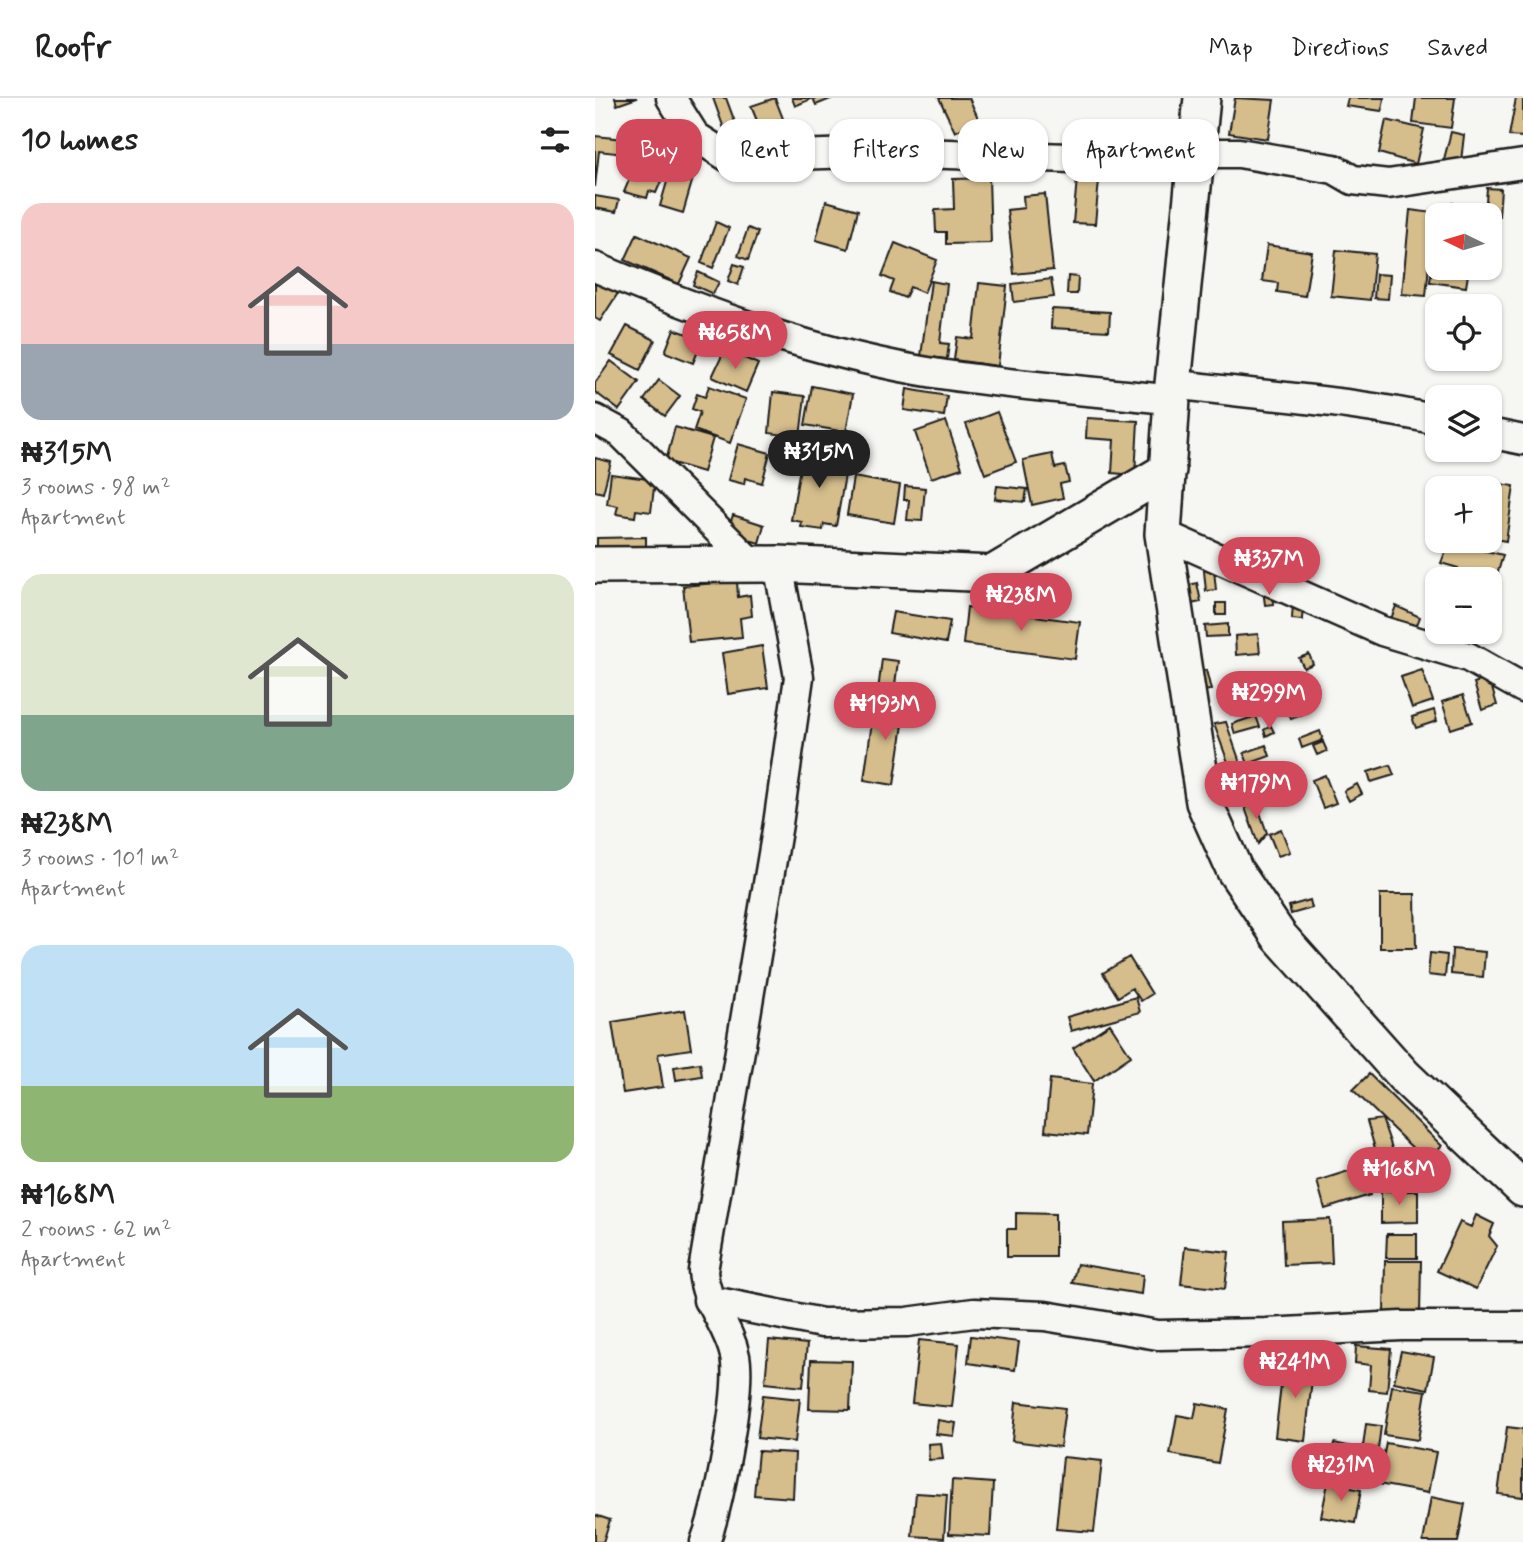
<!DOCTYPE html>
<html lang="en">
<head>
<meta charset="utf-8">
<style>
	:root { --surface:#fff; --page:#f2f2f2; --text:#222; --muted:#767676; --line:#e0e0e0; --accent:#d1495b }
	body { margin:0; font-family:Mynerve,sans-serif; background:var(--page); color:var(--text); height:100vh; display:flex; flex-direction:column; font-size:26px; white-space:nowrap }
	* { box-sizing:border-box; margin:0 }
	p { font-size:23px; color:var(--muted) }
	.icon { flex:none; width:38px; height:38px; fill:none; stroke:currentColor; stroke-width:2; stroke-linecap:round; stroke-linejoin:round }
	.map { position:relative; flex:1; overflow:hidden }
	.sheet { display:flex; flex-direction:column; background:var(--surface); width:595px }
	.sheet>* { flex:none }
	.banner { position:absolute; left:21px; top:21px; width:665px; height:63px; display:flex; gap:14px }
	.needle { width:46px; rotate:275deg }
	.fabs { position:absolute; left:830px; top:105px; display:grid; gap:14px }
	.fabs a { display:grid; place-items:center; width:77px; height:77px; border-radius:14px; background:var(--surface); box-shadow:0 2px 5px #0004; font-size:35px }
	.price { position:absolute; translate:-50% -60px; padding:0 16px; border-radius:24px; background:var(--accent); color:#fff; font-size:23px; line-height:46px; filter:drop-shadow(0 2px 4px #0008) }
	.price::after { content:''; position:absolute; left:50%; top:42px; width:21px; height:16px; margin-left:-10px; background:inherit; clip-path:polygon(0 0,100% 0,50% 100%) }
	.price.selected { background:#222; color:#fff }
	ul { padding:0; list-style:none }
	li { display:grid; align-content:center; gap:14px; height:371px; padding:0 21px }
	li span { display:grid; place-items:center; height:217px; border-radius:21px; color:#555 }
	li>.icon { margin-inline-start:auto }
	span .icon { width:126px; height:126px; fill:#fffc; stroke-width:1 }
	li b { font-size:30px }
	h2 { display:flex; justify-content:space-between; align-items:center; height:84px; padding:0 21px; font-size:30px }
	.tag { padding:0 24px; border-radius:21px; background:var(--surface); box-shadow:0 2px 5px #0004; font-size:24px; line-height:63px }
	.tag.selected { background:var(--accent); color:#fff }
	header { display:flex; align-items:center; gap:42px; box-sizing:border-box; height:98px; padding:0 35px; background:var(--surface); border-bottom:2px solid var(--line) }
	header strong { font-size:33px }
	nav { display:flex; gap:38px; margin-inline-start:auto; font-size:24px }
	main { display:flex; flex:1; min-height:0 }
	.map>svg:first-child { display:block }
	.building { fill:#d5bd8c; stroke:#1c1c1c; stroke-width:2 }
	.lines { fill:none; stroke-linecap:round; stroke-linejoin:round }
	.minor-casing { stroke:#1c1c1c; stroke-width:33 }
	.tertiary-casing { stroke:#1c1c1c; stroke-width:40 }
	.minor { stroke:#f6f6f2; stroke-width:28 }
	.tertiary { stroke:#f6f6f2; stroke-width:35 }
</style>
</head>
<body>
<header>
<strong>Roofr</strong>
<nav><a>Map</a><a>Directions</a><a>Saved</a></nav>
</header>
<main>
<section class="sheet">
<h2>10 homes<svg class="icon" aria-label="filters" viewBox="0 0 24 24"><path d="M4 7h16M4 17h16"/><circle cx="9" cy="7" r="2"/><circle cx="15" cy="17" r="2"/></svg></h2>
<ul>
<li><span style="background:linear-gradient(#f6c9c9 65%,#9aa5b1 0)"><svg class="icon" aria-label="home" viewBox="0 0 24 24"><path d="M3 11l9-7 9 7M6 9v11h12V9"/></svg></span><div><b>₦315M</b><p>3 rooms · 98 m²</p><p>Apartment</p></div></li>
<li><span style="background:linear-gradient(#dfe7d0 65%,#7fa58c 0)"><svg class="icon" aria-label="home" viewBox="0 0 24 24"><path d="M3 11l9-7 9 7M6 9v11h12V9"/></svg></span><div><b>₦238M</b><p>3 rooms · 101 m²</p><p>Apartment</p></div></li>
<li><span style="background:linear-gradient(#bfe0f5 65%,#8fb573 0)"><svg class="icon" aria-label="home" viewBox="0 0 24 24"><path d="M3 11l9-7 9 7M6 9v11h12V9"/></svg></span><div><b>₦168M</b><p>2 rooms · 62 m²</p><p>Apartment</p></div></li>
</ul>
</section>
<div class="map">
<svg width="928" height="1444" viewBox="0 0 928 1444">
	<rect width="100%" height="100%" fill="#f6f6f2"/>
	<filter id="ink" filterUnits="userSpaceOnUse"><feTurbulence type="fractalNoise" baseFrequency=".0143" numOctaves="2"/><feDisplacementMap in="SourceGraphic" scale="14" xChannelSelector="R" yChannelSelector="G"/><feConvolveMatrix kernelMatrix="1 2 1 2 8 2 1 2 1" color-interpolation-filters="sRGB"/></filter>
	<g filter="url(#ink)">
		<path class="building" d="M20,0H42L22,7Z
			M118,0H131L148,46L136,50Z
			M180,0L192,31L169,40L156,8Z
			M197,0H238L221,7L218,0L200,8Z
			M344,0H374L384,22L360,34Z
			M640,0L679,2L673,41L634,35Z
			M753,0H789L787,13L751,8Z
			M821,0H860L856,30L818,25Z
			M921,0H928V39L914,38Z
			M791,22L829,31L821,66L784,55Z
			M856,34L869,37L865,72L847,69Z
			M0,38L57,44L55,59L4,53L0,89Z
			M66,42L80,48L70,71L56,65Z
			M80,56L103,63L88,115L65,108Z
			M42,63L70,74L61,95L54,93L52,100L29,94Z
			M394,80L396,145L351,146V134H341L340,112L359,111L358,81Z
			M482,80L504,82L500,126L478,125Z
			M892,90L906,91L904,118L890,117Z
			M450,96L458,172L419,176L412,112L429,110L428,98Z
			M0,98L24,102L21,114L0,110Z
			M231,103L263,112L253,151L221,142Z
			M857,105L885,113L884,117H844Z
			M815,112L839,115L831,198L807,196Z
			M121,124L134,130L118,170L106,165Z
			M153,130L163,134L153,162L143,158Z
			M42,136L96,160L84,186L30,162Z
			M300,145L342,162L329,195L315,189L310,200L295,194L299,183L287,178Z
			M672,147L717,154L710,198L682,194L683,185L667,183Z
			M840,148L842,170H874L871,189L835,184Z
			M741,152L780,156L775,202L736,198Z
			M139,166L149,169L143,187L133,183Z
			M103,174L124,184L118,196L98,187Z
			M0,175L25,192L5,223L0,220Z
			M781,176L795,177L793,201L779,200Z
			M473,178L483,179L482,196H472Z
			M456,181L459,199L419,204L417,186Z
			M336,183L352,186L345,245L354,246L352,261L326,258Z
			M384,185L412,188L403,268L359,262L362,239L378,241Z
			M457,211L515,214L514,233L456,230Z
			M32,228L60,242L45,272L16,257Z
			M79,231L108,242L98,265L70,254Z
			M130,251L163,266L151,294L117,279Z
			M16,263L44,284L24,312L0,294V285Z
			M64,282L85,298L70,318L49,302Z
			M114,288L151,301L135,345L99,332L105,314L97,311L102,296L110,299Z
			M217,288L258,296L251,334L210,327Z
			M312,291L352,298L349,318L309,312Z
			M178,294L210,298L205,339L174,335Z
			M402,314L421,364L390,376L371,326Z
			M492,320L543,323L540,377L517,375L519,342L491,340Z
			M351,323L367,370L336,380L320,334Z
			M80,329L118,340L108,374L71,363Z
			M143,346L175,355L167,385L150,380L149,386L133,382Z
			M208,352L253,360L241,428L229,426L228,432L206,429L207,424L196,422Z
			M457,356L460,370L470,368L474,384L465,386L468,400L437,407L428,362Z
			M0,360L16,364L8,395L0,393Z
			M16,376L60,382L56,414L41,412L40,419L21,416L23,408L12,406Z
			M258,379L305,387L299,425L252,417Z
			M885,383L919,388L911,443L894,440V390H884Z
			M310,388L330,390L327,423L312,422L314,402H309Z
			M402,388L432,391L430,404L400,401Z
			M842,394V430L833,428Z
			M138,417L169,427L164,445L132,435Z
			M51,439V452H2V440Z
			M854,444L908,457L895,501L894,481H860L863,470L846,465Z
			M619,472L621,492L611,493L609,473Z
			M142,483L143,499L155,497L157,518L145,520L147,539L94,544L88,488Z
			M602,485L606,504L591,507L587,489Z
			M677,491L679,506L670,507L668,492Z
			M698,504H708L707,522L697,521Z
			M621,505H631V517H621Z
			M801,508L825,519L820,532L796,521Z
			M372,509L485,524L480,561L368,546Z
			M298,514L355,523L351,545L294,535Z
			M633,526V538L611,539L610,528Z
			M863,534H884L881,542Z
			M663,536L665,555L641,557L640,538Z
			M167,548L173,590L133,596L127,555Z
			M714,556L718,566L709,570L704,560Z
			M287,561L303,563L299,595L283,593Z
			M611,572L616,592L607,593L603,574Z
			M827,572L838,603L817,610L806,579Z
			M894,580L902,607L887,612L879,585Z
			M707,584L710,593L690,599L688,591Z
			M868,597L877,624L856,631L847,604Z
			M651,598L655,608L636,616L632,605Z
			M700,598L707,617L696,621L689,602Z
			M280,602L311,606L299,687L269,682Z
			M839,612L842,623L821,630L817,619Z
			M661,618L665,629L640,636L637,626Z
			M631,624L655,693L645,697L619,626Z
			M676,628L679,634L671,638L669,632Z
			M725,633L728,642L707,650L704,641Z
			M728,644L732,653L722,657L718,648Z
			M671,647L675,658L653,666L649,655Z
			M795,667L799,677L776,684L773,674Z
			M730,677L741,705L728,710L717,682Z
			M762,686L767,696L754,703L749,693Z
			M661,703L672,735L663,746L649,707Z
			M686,731L695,754L683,758L674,736Z
			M785,796H820L821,850H785Z
			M715,802L717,810L696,816L694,808Z
			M857,851L890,854L888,879L856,876Z
			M835,855L852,857L850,879L833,877Z
			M534,859L557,896L546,903L537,890L523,899L508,875Z
			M541,899L545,914L476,933L472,919Z
			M90,912L96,951L63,956L68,989L28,995L17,924Z
			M515,926L536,958L499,983L478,950Z
			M105,965L107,978L81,982L79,969Z
			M774,976L847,1048L832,1064L758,992Z
			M455,981L497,986L492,1037L450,1033Z
			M787,1021L807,1079L790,1085L772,1023Z
			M766,1069L775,1097L730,1111L722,1083Z
			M809,1070L840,1073L838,1087L808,1084Z
			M786,1093H823V1124L786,1125Z
			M421,1115L460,1116V1159H412V1131H421Z
			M881,1117L899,1126L894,1138L902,1148L881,1191L842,1173L865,1124L876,1129Z
			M735,1121L737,1165L689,1167L687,1123Z
			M792,1136H822V1160H791Z
			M590,1149L634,1154L630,1191L586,1186Z
			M790,1163H826L825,1217L789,1216Z
			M482,1166L548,1177L546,1196L477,1185Z
			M376,1238L424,1244L420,1272L373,1265Z
			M174,1242L212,1246L208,1289L170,1285Z
			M324,1242L364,1246L357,1309L317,1305Z
			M761,1248L796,1251L792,1294L774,1292L776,1267L760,1265Z
			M806,1253L839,1259L833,1291L799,1284Z
			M689,1261L719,1264L710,1343L680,1339Z
			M216,1262L257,1263L255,1312L214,1311Z
			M797,1288L831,1293L823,1342L789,1337Z
			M168,1297L205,1301L200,1344L162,1340Z
			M421,1304L470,1310L465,1349L417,1343Z
			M602,1305L633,1311L623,1365L575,1356L582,1317L599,1320Z
			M343,1322L361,1325L359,1338L341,1336Z
			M771,1326L786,1328L779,1382L764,1379Z
			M912,1329L928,1331V1399L903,1396Z
			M346,1345L348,1361L334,1362L333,1346Z
			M739,1345L767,1351L760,1384L732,1378Z
			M791,1345L841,1354L833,1395L783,1386Z
			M163,1353L200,1355L198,1400L159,1397Z
			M468,1359L507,1363L499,1434L461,1431Z
			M357,1382L398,1385L395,1438L354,1436Z
			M733,1385L766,1392L760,1425L726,1419Z
			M321,1395L352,1397L349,1440L317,1438Z
			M836,1399L870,1406L863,1444H828Z
			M0,1417L15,1422L8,1444H0Z"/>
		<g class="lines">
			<g class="minor-casing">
				<path id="minor" d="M76,0L100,38L133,59L292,54L600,64L617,55H644L739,71L758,82L793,86L928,66
					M0,169C111,216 225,257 345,276C422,288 501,293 578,302
					M578,286C667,298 755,302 842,322
					M0,321L26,335L157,466
					M894,335L928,342
					M568,436L787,533L873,559L928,590
					M113,1202L227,1225L312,1224L379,1215L450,1218L563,1237L671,1235L806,1228H928
					M110,1444C123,1410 147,1292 140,1258C134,1227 110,1206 108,1173L183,726L204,579L183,466"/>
			</g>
			<g class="tertiary-casing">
				<path id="tertiary" d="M607,0L578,286L568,436L609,704L640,773L684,838L809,978L928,1091
					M0,467L183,466L397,476L573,372"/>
			</g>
			<use href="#minor" class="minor"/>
			<use href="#tertiary" class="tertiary"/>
		</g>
	</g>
</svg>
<div class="fabs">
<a><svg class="needle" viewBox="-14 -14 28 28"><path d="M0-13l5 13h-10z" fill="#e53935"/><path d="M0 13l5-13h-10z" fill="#767676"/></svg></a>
<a><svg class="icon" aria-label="locate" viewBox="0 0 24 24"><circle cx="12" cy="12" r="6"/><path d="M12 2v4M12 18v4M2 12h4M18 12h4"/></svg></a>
<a><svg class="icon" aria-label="layers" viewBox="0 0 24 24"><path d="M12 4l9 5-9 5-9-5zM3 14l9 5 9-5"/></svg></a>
<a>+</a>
<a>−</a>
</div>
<b class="price" style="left:140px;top:273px">₦658M</b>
<b class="price selected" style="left:224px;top:392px">₦315M</b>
<b class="price" style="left:674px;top:499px">₦337M</b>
<b class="price" style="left:426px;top:535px">₦238M</b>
<b class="price" style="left:674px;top:633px">₦299M</b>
<b class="price" style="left:290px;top:644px">₦193M</b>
<b class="price" style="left:661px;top:723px">₦179M</b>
<b class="price" style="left:804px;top:1109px">₦168M</b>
<b class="price" style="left:700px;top:1302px">₦241M</b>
<b class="price" style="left:746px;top:1405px">₦231M</b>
<div class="banner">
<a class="tag selected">Buy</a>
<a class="tag">Rent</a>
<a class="tag">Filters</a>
<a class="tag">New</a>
<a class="tag">Apartment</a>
</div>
</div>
</main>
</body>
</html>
